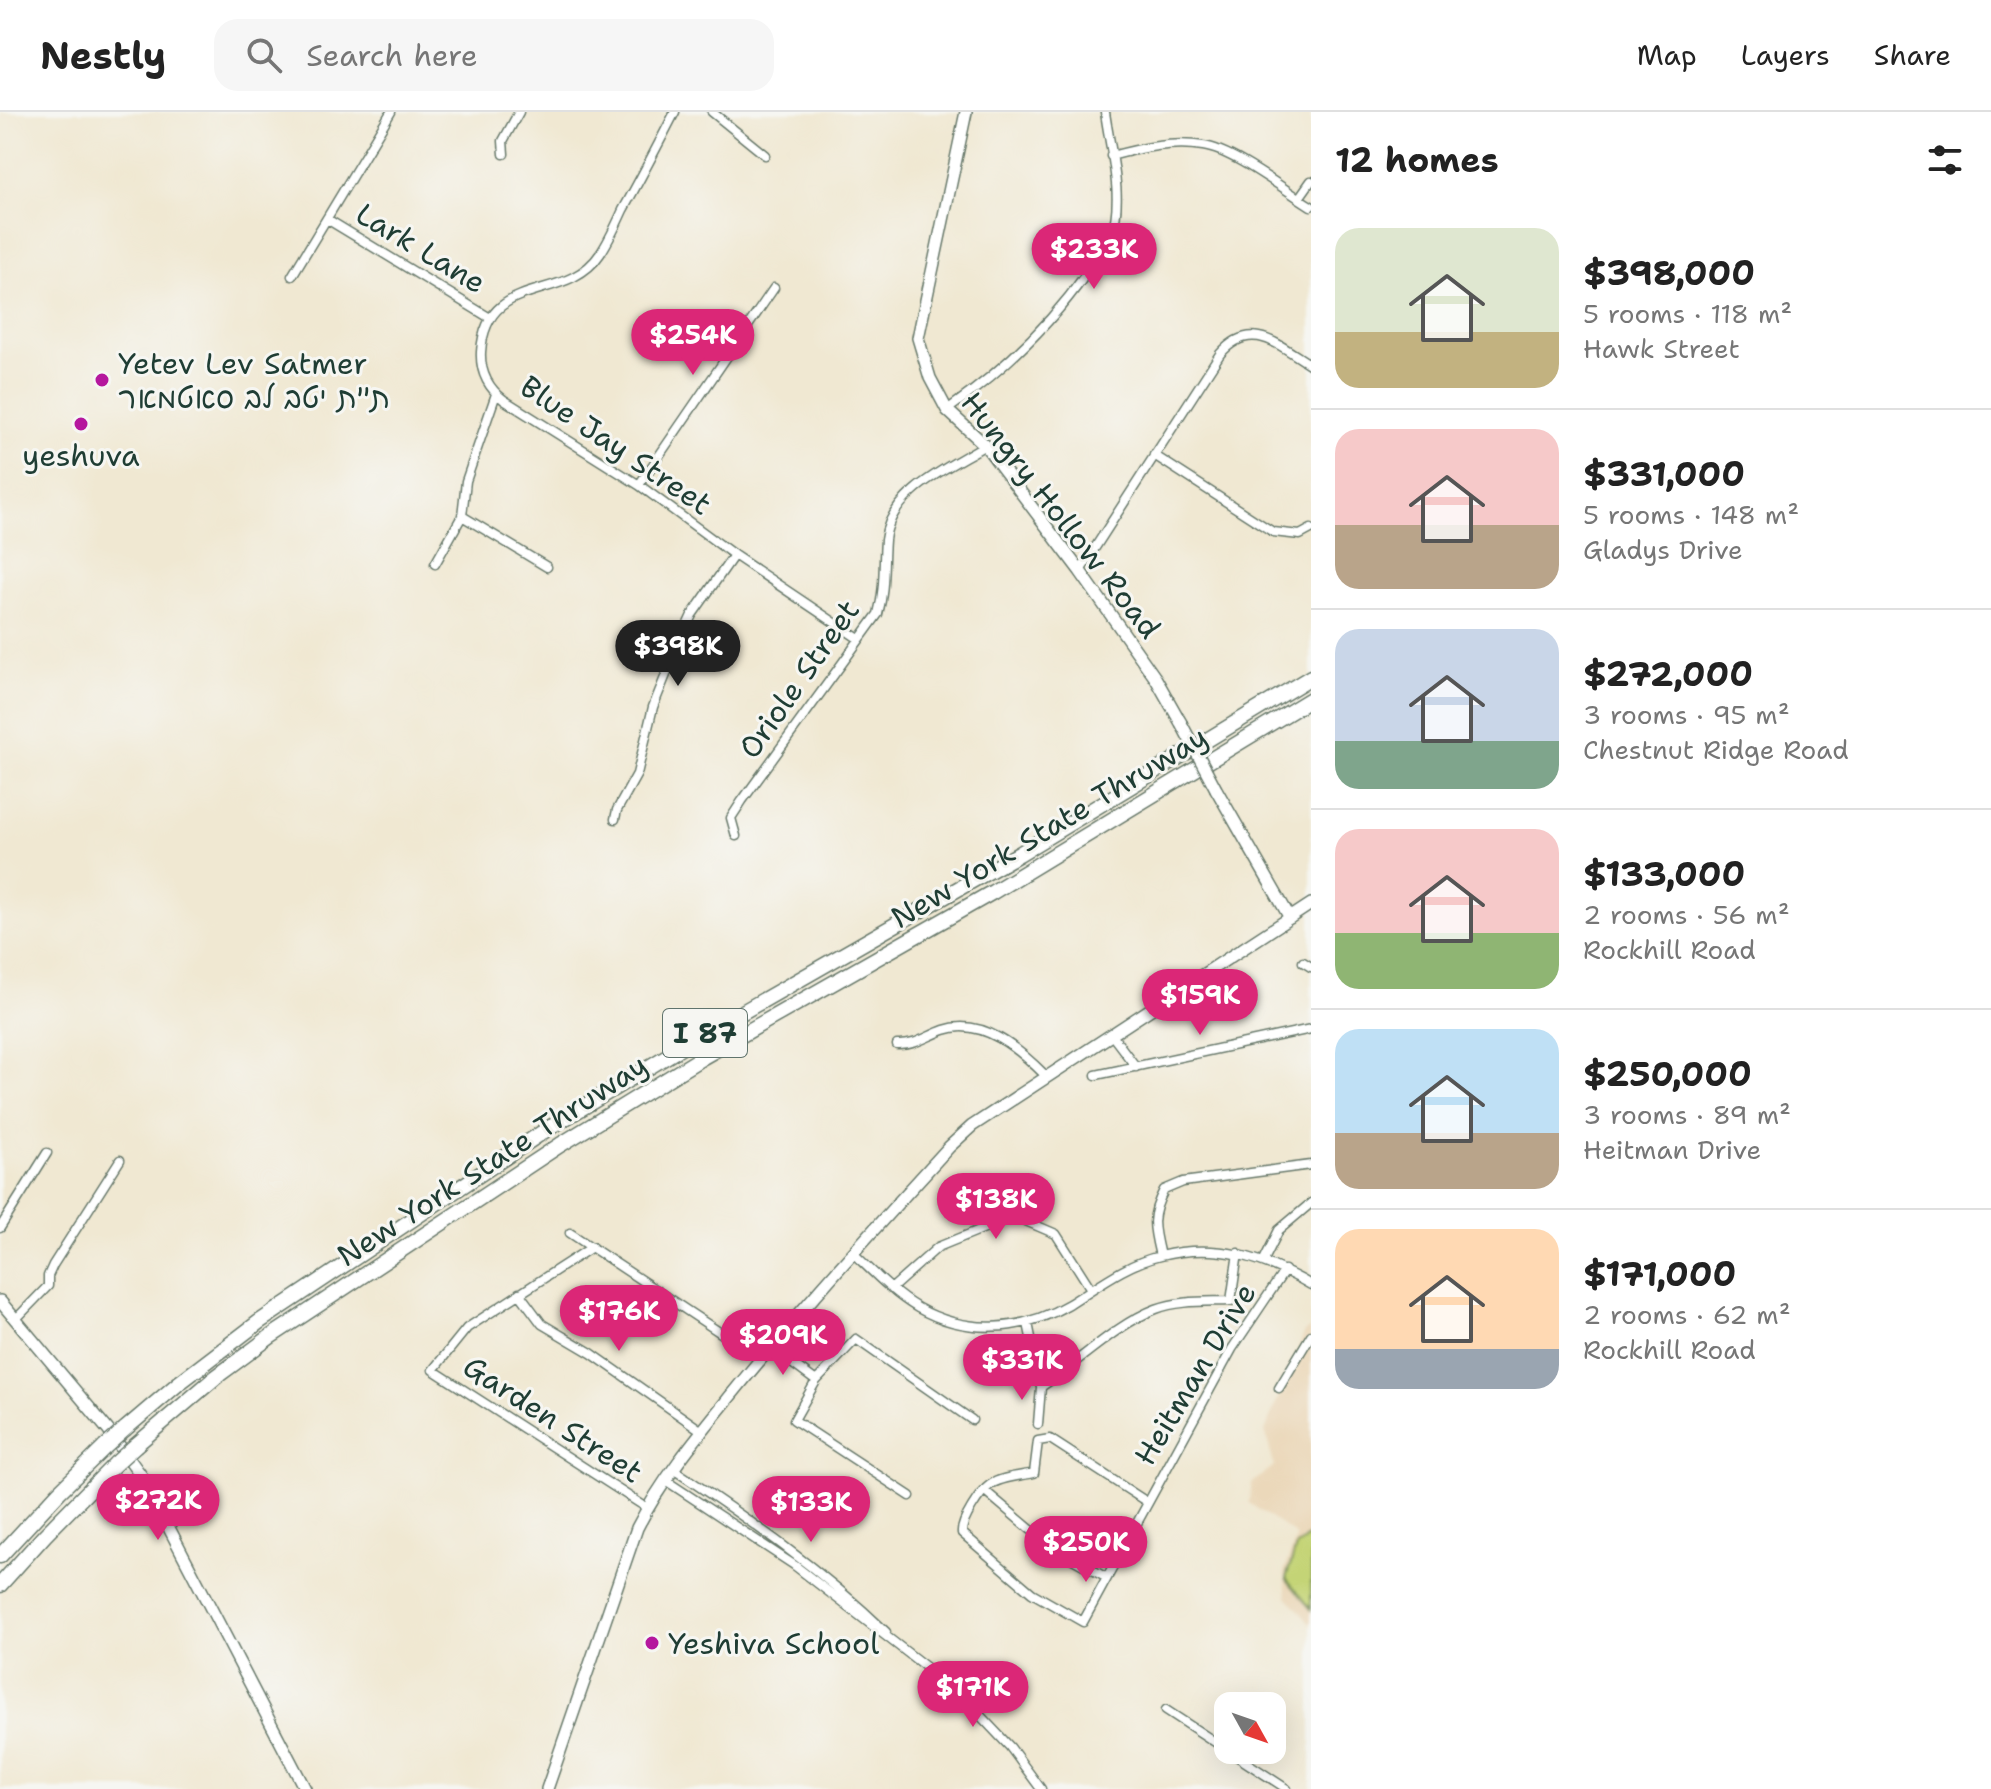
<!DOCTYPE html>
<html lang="en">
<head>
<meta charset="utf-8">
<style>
	:root { --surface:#fff; --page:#f6f6f6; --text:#222; --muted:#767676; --line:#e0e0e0; --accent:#db2777 }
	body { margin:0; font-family:"Shantell Sans","Playpen Sans Hebrew",sans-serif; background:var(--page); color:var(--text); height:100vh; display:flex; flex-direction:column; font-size:30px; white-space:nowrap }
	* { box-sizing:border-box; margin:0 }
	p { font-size:26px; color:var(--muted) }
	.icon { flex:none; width:44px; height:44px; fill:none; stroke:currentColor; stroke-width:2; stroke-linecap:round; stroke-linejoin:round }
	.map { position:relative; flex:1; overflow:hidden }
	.panel { display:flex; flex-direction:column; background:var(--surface); width:680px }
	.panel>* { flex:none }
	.needle { width:52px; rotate:130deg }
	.controls { position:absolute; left:1214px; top:1580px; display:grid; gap:16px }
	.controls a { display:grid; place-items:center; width:72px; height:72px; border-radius:16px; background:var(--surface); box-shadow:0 8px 32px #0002; font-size:40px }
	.price { position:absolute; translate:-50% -68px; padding:0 18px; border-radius:28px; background:var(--accent); color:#fff; font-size:26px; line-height:52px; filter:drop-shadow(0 2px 4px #0008) }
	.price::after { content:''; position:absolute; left:50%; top:48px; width:24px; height:18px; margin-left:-12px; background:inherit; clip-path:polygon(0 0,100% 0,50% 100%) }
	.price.selected { background:#222; color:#fff }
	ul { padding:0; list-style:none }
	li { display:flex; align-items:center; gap:24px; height:200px; padding:0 24px }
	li+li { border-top:2px solid var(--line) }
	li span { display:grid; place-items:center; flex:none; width:224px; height:160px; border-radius:24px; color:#555 }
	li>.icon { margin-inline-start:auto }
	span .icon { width:96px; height:96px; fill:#fffc; stroke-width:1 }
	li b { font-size:34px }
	h2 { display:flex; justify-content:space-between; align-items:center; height:96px; padding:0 24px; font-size:34px }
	header { display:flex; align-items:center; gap:48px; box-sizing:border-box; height:112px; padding:0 40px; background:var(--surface); border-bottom:2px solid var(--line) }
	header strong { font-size:38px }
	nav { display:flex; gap:44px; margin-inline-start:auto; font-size:28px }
	.search { width:560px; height:72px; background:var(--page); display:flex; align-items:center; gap:20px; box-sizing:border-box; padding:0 28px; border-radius:24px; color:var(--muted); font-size:30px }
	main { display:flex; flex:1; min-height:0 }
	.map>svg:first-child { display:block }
	.built { fill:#ebd8ba }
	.pitch { fill:#c4d476; stroke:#728855; stroke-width:2 }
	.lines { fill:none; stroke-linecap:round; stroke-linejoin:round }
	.street-casing { stroke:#68796b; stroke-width:11 }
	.secondary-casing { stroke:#68796b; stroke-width:14 }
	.highway-casing { stroke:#68796b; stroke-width:17 }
	.street { stroke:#fff; stroke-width:8 }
	.secondary { stroke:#fff; stroke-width:11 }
	.highway { stroke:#fff; stroke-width:14 }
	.secondary-bridge-casing { stroke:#68796b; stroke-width:14; stroke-linecap:butt }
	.highway-bridge-casing { stroke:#68796b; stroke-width:17; stroke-linecap:butt }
	.secondary-bridge { stroke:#fff; stroke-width:11 }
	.highway-bridge { stroke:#fff; stroke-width:14 }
	.poi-dot { fill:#b5179e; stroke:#f6f6f2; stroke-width:3 }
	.labels { text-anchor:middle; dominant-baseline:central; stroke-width:6; stroke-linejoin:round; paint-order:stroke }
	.shield { fill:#f6f6f2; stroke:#60746d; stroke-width:2 }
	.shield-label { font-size:28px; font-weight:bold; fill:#1f3d34 }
	.street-label { font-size:30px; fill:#1f3d34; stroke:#f6f6f2 }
	.poi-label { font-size:30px; fill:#1f3d34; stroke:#f6f6f2; text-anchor:start }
</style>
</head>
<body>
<header>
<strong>Nestly</strong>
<div class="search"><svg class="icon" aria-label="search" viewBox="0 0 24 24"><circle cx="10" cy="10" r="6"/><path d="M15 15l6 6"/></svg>Search here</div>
<nav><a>Map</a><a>Layers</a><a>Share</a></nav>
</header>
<main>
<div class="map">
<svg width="1311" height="1677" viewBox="0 0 1311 1677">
	<rect width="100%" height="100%" fill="#f6f6f2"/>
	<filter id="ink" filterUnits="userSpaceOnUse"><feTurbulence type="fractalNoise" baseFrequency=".0125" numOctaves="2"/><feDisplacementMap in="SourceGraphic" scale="16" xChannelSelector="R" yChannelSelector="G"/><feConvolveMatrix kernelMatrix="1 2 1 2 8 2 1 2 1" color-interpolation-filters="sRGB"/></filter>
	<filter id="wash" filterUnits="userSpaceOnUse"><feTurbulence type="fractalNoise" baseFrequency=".006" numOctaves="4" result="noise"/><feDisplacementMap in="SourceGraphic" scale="32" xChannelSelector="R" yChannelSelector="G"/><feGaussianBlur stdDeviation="1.8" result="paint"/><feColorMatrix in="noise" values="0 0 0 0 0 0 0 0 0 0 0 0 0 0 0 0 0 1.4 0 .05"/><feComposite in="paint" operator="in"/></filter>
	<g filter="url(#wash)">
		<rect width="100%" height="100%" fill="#f0e8d2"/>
		<path class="built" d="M1311,1216V1513L1287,1484L1284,1459L1297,1424L1249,1391L1252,1371L1274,1354L1265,1319L1305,1219Z"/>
		<path class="pitch" d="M1311,1422V1497L1286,1466L1296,1435Z"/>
	</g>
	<g filter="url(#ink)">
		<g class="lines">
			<g class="street-casing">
				<path id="street" d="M675,0C658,33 641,66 623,98C616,113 609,129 600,142C566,193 486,160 481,240C480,260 488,276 504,288L639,373L734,443L859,527
					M712,0L765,43
					M504,42L503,29L519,0
					M1111,44C1141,36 1172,29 1203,34C1233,38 1283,77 1311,94
					M1299,86L1311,69
					M327,107L490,206
					M292,164L391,0
					M947,298C1001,260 1047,217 1086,162C1094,150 1107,135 1112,121C1124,83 1110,38 1105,0
					M1154,343L1273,420L1300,423L1311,417
					M639,373L774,176
					M462,404L547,455
					M435,452L462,404L466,369L496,282
					M1080,459L1220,242C1252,206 1278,233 1311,253
					M615,707L617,698L637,662L653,595L678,533L692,503L734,443
					M736,724L731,706L742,689L878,502C885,477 883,454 885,428C890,380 948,356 985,333
					M1303,850L1311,855
					M1111,922L1136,955
					M897,933C915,934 927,924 944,918C983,905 1020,938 1046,964
					M1096,963L1311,917
					M0,1116L47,1041
					M570,1121L760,1247
					M592,1135L467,1216L433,1258L647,1396
					M853,1141C874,1161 894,1182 918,1196C966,1223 1022,1220 1069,1192C1098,1174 1126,1152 1160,1144C1216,1130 1263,1145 1311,1173
					M1160,1144C1153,1115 1150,1105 1164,1078L1183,1070L1311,1053
					M1264,1148L1279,1118L1311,1091
					M891,1177L938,1135L1014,1104L1056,1122L1091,1177
					M519,1181L542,1212L591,1241L702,1319
					M15,1208L48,1174V1164L53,1153L120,1048
					M1028,1211L1041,1275C1076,1252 1118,1211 1156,1197C1179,1188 1207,1190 1231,1189L1238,1141
					M770,1235L816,1269
					M1279,1276L1311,1223
					M1038,1312L1041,1275
					M673,1357C748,1407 821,1457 886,1520
					M665,1368L794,1453L957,1579L1010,1635L1041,1677
					M985,1379L1030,1417L1067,1444L1107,1466
					M910,1384L794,1308L816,1269L856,1227L972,1308
					M1147,1390L1050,1327L1038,1329L1034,1361C1021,1364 1001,1365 990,1373C980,1380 961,1409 962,1421L1032,1481L1083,1510L1232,1237L1285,1158
					M1166,1598L1287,1677"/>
			</g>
			<g class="secondary-casing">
				<path id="secondary" d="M966,0L918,226L930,266L947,298L985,333L1080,459L1156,567L1181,611
					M1216,677L1290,806
					M0,1189L108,1318L143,1366L305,1677
					M547,1677L637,1416C662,1367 697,1325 732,1282C801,1197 875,1116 949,1035L972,1014L1311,792"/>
			</g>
			<g class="highway-casing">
				<path id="highway" d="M125,1317L179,1271L259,1210L549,1016L692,929L1019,742L1311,565
					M136,1333L216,1265L270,1225L560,1033L703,945L993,780L1311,587
					M0,1444L59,1380L105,1335
					M0,1473L45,1423L116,1351"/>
			</g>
			<use href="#street" class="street"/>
			<use href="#secondary" class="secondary"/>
			<use href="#highway" class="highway"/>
			<g class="secondary-bridge-casing">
				<path id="secondary-bridge" d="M1181,611L1216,677"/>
			</g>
			<g class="highway-bridge-casing">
				<path id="highway-bridge" d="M105,1335L125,1317
					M116,1351L136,1333"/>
			</g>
			<use href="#secondary-bridge" class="secondary-bridge"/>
			<use href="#highway-bridge" class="highway-bridge"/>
		</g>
	</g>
	<g class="poi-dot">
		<circle cx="102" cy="268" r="8"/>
		<circle cx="81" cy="312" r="8"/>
		<circle cx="652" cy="1531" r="8"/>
	</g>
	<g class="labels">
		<rect class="shield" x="663" y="897" width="84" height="48" rx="6"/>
		<g class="shield-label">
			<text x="705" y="921">I 87</text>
		</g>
		<g class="street-label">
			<text transform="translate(421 136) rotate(31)">Lark Lane</text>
			<text transform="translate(616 333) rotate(34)">Blue Jay Street</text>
			<text transform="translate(1061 403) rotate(52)">Hungry Hollow Road</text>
			<text transform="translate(799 567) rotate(-55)">Oriole Street</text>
			<text transform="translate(1049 715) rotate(-31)">New York State Thruway</text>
			<text transform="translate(492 1048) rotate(-33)">New York State Thruway</text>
			<text transform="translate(1195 1262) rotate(-59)">Heitman Drive</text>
			<text transform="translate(553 1307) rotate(33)">Garden Street</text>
		</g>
		<g class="poi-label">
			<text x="118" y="251">Yetev Lev Satmer<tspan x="118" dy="34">ת"ת יטב לב סאטמאר</tspan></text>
			<text x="81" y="343" text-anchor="middle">yeshuva</text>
			<text x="668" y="1531">Yeshiva School</text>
		</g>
	</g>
</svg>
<div class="controls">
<a><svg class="needle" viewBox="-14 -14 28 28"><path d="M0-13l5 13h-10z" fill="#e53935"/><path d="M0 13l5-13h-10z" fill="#767676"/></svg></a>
</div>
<b class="price" style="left:1094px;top:179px">$233K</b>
<b class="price" style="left:693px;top:265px">$254K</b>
<b class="price selected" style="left:678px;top:576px">$398K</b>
<b class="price" style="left:1200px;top:925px">$159K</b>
<b class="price" style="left:996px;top:1129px">$138K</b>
<b class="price" style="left:619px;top:1241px">$176K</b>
<b class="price" style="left:783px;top:1265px">$209K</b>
<b class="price" style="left:1022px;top:1290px">$331K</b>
<b class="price" style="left:158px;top:1430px">$272K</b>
<b class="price" style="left:811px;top:1432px">$133K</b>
<b class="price" style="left:1086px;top:1472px">$250K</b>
<b class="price" style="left:973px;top:1617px">$171K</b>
</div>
<section class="panel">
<h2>12 homes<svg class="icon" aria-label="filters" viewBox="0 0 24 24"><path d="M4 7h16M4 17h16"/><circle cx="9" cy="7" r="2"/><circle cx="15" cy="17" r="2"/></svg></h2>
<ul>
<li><span style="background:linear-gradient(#dfe7d0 65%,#c2b280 0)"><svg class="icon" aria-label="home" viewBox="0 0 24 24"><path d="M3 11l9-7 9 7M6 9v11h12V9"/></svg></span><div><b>$398,000</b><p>5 rooms · 118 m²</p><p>Hawk Street</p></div></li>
<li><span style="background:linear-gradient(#f6c9c9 60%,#b9a48a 0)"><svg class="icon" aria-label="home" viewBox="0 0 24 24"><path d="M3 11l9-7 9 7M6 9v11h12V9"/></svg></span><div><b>$331,000</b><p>5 rooms · 148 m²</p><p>Gladys Drive</p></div></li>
<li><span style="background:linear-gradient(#c9d6e8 70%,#7fa58c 0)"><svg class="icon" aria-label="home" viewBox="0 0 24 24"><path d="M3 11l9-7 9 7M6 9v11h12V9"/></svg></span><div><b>$272,000</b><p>3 rooms · 95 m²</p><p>Chestnut Ridge Road</p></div></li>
<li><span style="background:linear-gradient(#f6c9c9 65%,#8fb573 0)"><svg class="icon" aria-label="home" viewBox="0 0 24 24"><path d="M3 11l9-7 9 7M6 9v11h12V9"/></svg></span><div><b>$133,000</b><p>2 rooms · 56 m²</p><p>Rockhill Road</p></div></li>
<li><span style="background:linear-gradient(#bfe0f5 65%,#b9a48a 0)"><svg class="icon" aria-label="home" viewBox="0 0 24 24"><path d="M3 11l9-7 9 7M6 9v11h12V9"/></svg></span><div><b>$250,000</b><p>3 rooms · 89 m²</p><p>Heitman Drive</p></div></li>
<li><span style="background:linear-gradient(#ffd9b3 75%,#9aa5b1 0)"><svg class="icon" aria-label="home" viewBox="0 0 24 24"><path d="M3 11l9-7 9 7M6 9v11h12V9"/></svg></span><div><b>$171,000</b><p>2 rooms · 62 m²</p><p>Rockhill Road</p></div></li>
</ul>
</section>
</main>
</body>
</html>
